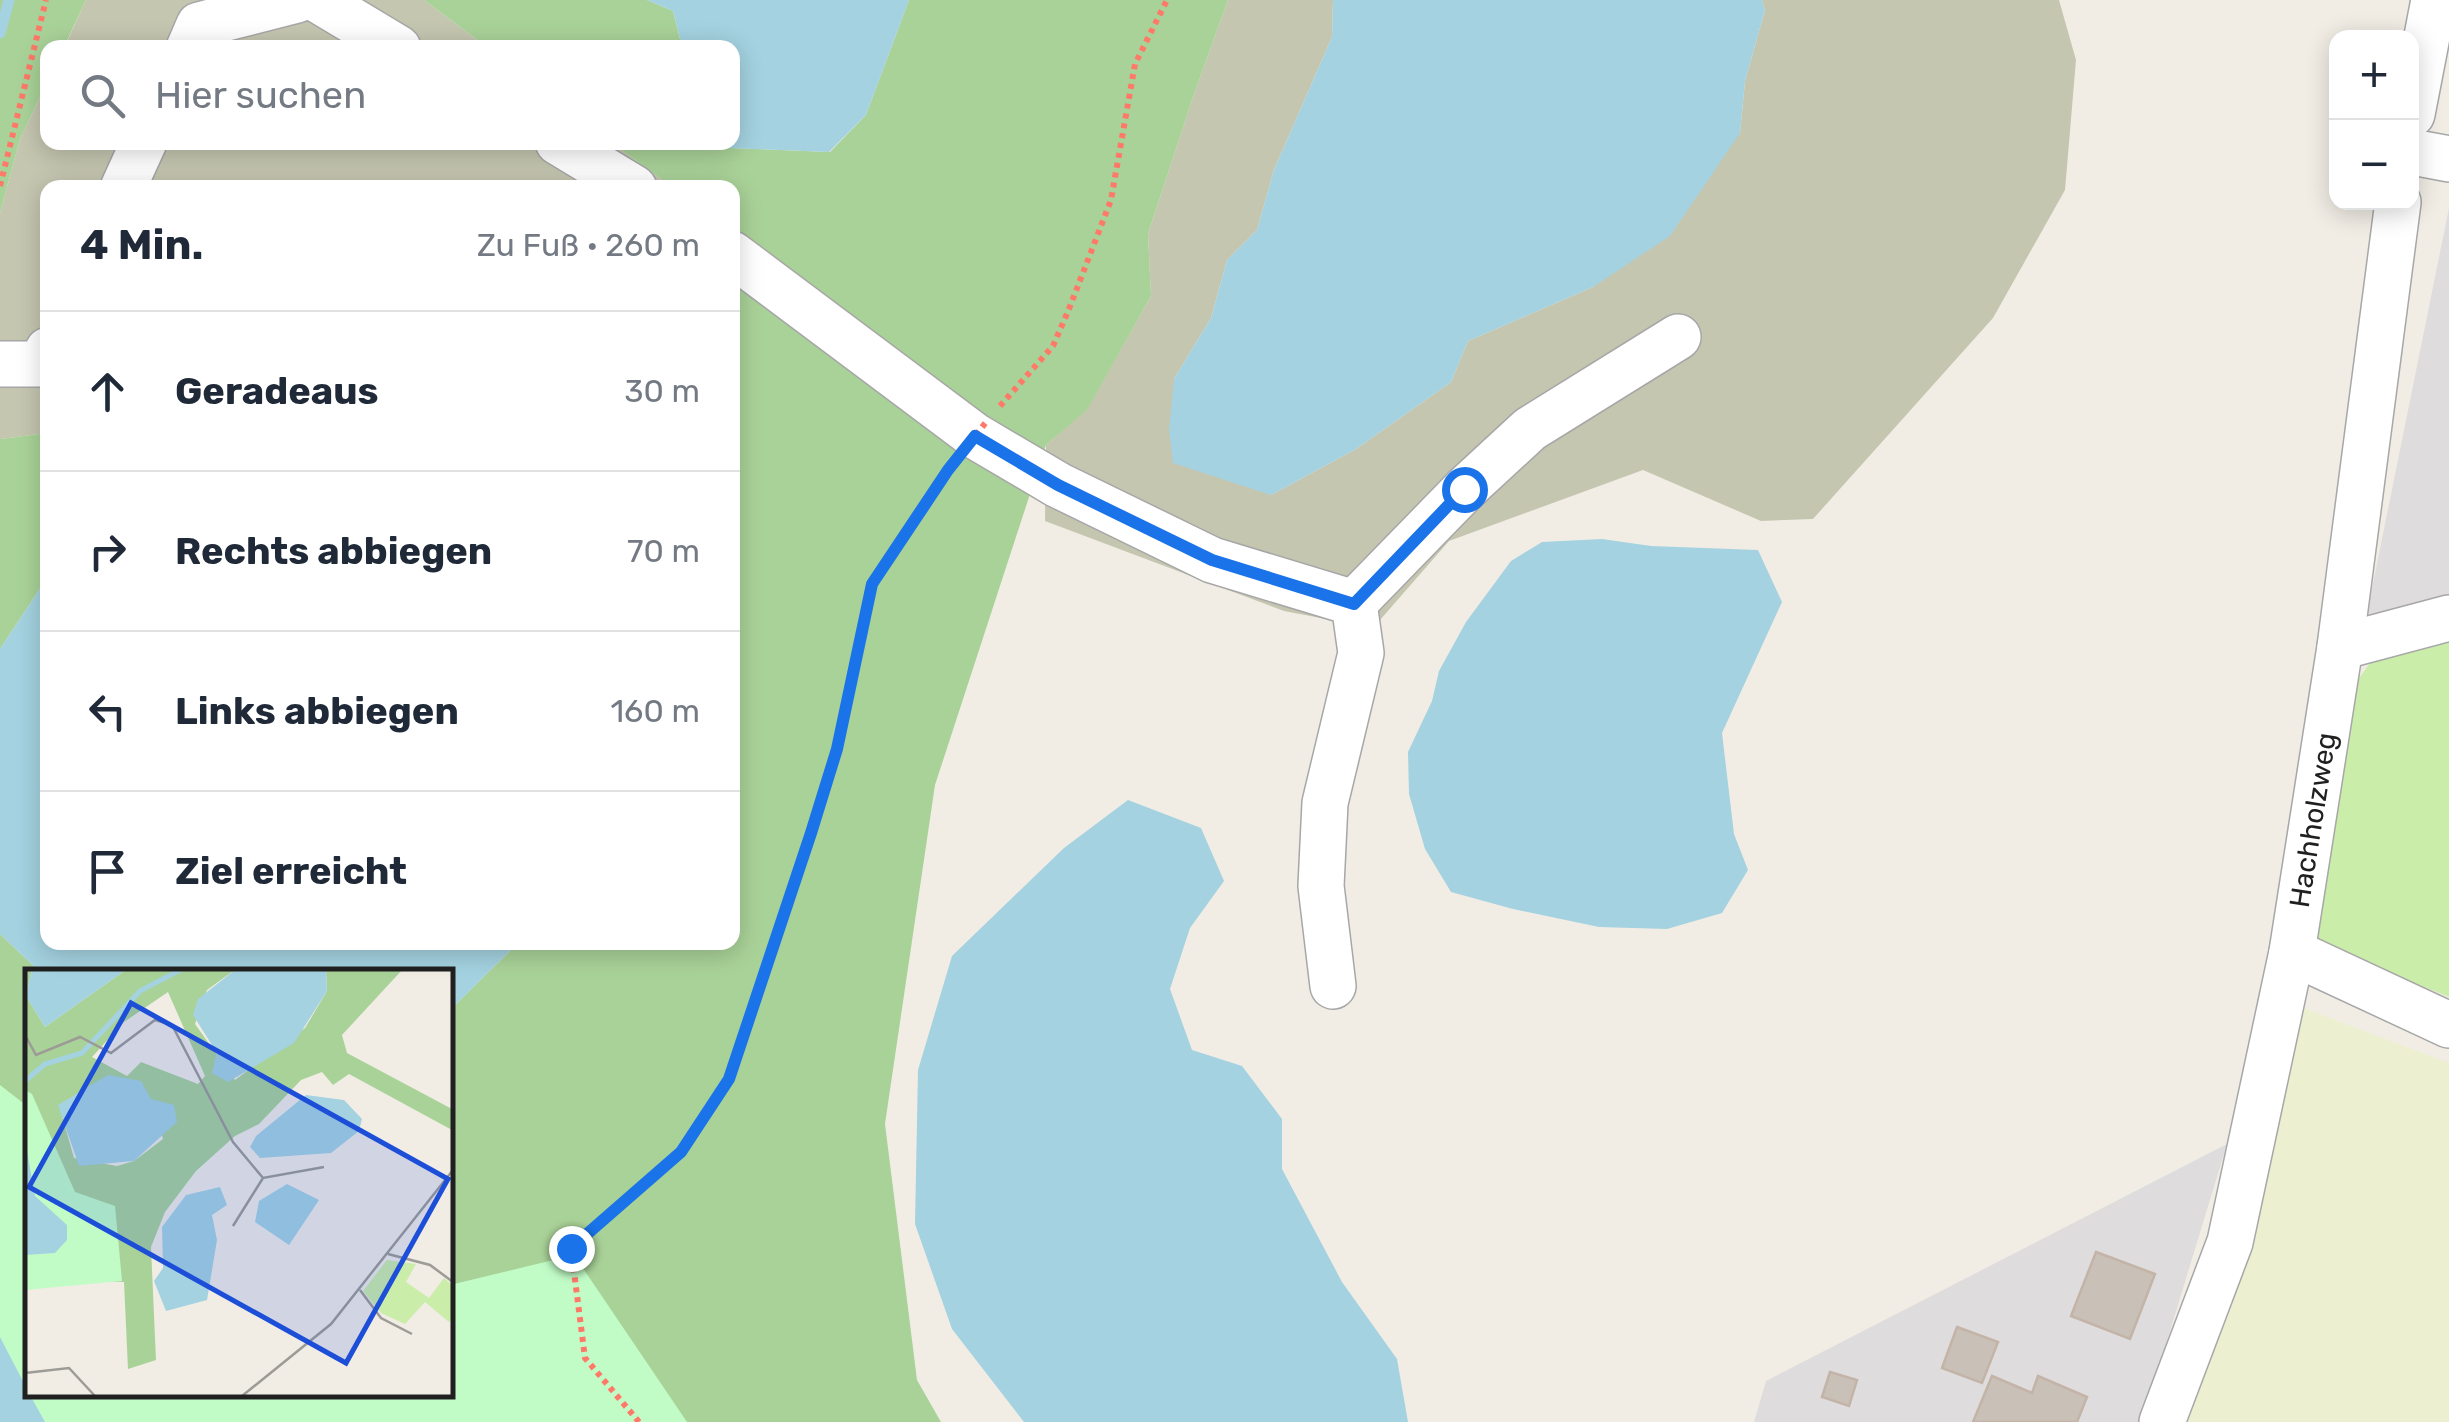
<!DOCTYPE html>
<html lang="de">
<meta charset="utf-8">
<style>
body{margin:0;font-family:Rubik,sans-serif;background:#f2f2f3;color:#1f2937}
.controls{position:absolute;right:30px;top:30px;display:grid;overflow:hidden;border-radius:20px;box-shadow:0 5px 25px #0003}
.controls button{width:90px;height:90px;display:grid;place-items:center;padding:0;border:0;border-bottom:2px solid #e0e1e3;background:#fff;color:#1f2937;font:50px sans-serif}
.stop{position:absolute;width:30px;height:30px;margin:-22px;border:8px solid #1a73e8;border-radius:50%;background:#fff}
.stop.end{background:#1a73e8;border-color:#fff;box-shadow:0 2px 10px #0008}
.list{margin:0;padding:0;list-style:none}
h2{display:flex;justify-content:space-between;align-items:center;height:130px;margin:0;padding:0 40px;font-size:42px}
h2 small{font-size:32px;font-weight:400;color:#747a83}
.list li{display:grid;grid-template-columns:65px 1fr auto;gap:30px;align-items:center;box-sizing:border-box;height:160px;padding:0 40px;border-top:2px solid #e0e1e3}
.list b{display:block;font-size:38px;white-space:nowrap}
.list em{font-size:32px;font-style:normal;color:#747a83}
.icon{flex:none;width:55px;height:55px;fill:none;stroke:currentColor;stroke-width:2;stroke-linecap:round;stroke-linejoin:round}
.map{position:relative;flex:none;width:2449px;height:1422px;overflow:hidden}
.search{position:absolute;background:#fff;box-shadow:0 5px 25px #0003;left:40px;top:40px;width:700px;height:110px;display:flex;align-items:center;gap:25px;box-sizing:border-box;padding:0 35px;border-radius:20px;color:#747a83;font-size:38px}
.panel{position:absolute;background:#fff;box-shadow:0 5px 25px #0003;left:40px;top:180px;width:700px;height:770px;border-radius:20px}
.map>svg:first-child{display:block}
</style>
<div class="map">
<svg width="2449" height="1422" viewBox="0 0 2449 1422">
<rect width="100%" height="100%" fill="#f1ede5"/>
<g fill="#dedcdc">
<path d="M2449,208V602L2380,619L2367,613Z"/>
<path d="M2227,1144L2149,1400L2139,1422H1754L1766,1381Z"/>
</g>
<g fill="#c5c6b0">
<path d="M86,0H424L487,47L64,48Z"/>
<path d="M1228,0H1333L1332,37L1274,170L1257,230L1227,260L1211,318L1174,379L1271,495L1356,449L1451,382L1468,341L1593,287L1740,133L1745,81L1765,10L1762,0H2059L2076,60L2065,190L1993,318L1813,519L1761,521L1643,470L1449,541L1373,628L1284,611L1045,521L1046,445L1087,409L1151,296L1148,234L1193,97Z"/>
<path d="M47,82L48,142L612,143L672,187L48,188L47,433L0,439V213L20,139Z"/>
</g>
<path fill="#edf0d0" d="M2304,1008L2449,1063V1422H2185L2249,1256Z"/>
<path fill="#caeda9" d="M2449,637V997L2317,943L2357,681L2373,659Z"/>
<g fill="#a9d298">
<path d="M0,0H86L64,47L48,48L47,82L20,139L0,213Z"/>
<path d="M424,0H647L673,11L682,47H487Z"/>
<path d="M909,0H1228L1193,97L1148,234L1151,296L1087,410L1046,445L935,785L885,1124L917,1380L941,1422H45L450,1394V1010L518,943L732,942V188L672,187L612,143L704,142L705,147L830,152L866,115Z"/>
<path d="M47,433V578L0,649V439Z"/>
<path d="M0,934L40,972H28L27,1389L0,1336Z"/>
</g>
<path fill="#c1fcc6" d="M0,1085L27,1106L28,1394H450V1285L574,1255L687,1422H0Z"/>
<g fill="#a4d2e0">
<path d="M647,0H909L866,115L829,152L705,147L704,143L732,142V48L682,47L673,11Z"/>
<path d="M1333,0H1762L1765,10L1745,81L1740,133L1670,236L1593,287L1468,341L1451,382L1356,449L1271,495L1173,463L1169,430L1174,379L1211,318L1227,260L1257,230L1274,170L1332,37Z"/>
<path d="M1602,539L1651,546L1758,550L1782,602L1722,733L1734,834L1748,870L1722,913L1667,929L1599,927L1513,909L1451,892L1425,849L1409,794L1408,752L1432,701L1439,671L1466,622L1511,561L1542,542Z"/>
<path d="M47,578L48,942L518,943L450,1010V972H40L0,934V649Z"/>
<path d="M1128,800L1201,828L1224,881L1190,928L1170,989L1192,1050L1242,1066L1282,1119V1169L1342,1282L1397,1359L1408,1422H1024L952,1329L915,1224L918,1070L952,956L1064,848Z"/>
<path d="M0,1337L27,1389L28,1394L30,1395L45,1422H0Z"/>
</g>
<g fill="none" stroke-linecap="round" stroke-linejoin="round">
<path stroke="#a4d2e0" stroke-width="11" d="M0,33L9,0"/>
</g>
<g fill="#c9c0b8" stroke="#c3b4a7" stroke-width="2.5">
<path d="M2096,1252L2155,1274L2130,1339L2071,1316Z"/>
<path d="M1957,1327L1998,1342L1982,1383L1942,1368Z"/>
<path d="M1830,1372L1857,1380L1849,1406L1822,1397Z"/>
<path d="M1992,1376L2032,1393L2038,1376L2087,1397L2077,1422H1973Z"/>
</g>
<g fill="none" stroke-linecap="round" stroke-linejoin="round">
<defs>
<g id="minor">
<path d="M318,0L398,48"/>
<path d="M189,48L199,25L297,0"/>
<path d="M2412,114L2434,0"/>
<path d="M558,142L634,188"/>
<path d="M2412,152L2449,159"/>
<path d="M123,188L144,142"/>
<path d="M732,254L975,436L1058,485L1212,560L1354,603L1465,489L1530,429L1678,337"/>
<path d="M0,364H41L48,350"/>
<path d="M2340,647L2449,618"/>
<path d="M2292,952L2449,1025"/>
<path d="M1333,986L1321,886L1325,803L1361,653L1354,603"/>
<path d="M2162,1422L2230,1242L2292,952L2340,647L2398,202"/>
</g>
</defs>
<use href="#minor" stroke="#a7a7a7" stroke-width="48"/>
<g stroke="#ff7968" stroke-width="6" stroke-dasharray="5 5" stroke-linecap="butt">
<path d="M0,186L46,0"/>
<path d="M1000,406L1053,346L1069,309L1111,200L1135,64L1167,0"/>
<path d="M639,1422L585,1358L571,1248L681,1152L729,1079L837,749L872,585L950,468"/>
</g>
<use href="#minor" stroke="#fff" stroke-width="45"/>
<path stroke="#ff7968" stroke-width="6" stroke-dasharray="5 5" stroke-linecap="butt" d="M964,451L986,422"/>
</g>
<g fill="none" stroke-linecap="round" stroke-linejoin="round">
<path stroke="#1a73e8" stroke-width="12" d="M571,1248L681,1152L729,1079L811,833L837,749L872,584L948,470L975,436L1058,485L1212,560L1354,604L1464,489"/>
</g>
<g text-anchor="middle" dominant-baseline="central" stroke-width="8" stroke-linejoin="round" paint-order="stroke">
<g font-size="28" fill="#202020" stroke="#fff">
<text transform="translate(2313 820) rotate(-81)">Hachholzweg</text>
</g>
</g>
<g transform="translate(25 969)">
<rect width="428" height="428" fill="#f1ede5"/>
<path d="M362,291L391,295L381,313L404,329L419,309L427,316V349L424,353L400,333L380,355L356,344L338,322Z" fill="#caeda9"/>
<path d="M0,0H7L1,27L20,58L102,0H211L182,21L170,55L210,111L280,59L302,22L301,0H378L317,66L322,84L427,140V161L324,105L308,116L297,103L276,111L234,155L210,167L171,202L140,243L126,278L131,391L103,400L99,313L70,312L0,171ZM143,23L180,107L173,115L116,93L102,107L67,88L99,53ZM126,131L138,170L109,192L92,197L49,189L34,136Z" fill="#a9d298" fill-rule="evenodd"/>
<path d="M0,121L7,125L50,223L90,237L97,312L0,321Z" fill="#c1fcc6"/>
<path d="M7,0H102L20,58L1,27ZM211,0H301L302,22L269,74L203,113L187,104L192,84L168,46L173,30ZM83,106L116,112L126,130L149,136L152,153L109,192L54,197L33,136ZM281,126L319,131L337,150L334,162L306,184L235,189L225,178L231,167ZM0,171L10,227L42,256V271L30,284L0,286ZM262,215L294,231L264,276L230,253L234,232ZM195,218L202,236L187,246L192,271L182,331L141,342L129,312L138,299L137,258L161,226Z" fill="#a4d2e0"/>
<path fill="none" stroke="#a4d2e0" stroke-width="5" d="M0,112L20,95L57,84L115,22L157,0"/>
<path fill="none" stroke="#9d9b96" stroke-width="2.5" d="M0,66L11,86L55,68L86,84L130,51L147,56L208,173L238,209L299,198M208,257L238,209M363,285L405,296L428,313M335,321L356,349L387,365M0,404L44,399L70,427M217,427L306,355L428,201"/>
<path fill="#1d4ed8" fill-opacity="0.15" stroke="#1d4ed8" stroke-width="5" d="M106,34L423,210L321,394L4,218Z"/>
<rect width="428" height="428" fill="none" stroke="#202020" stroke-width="5"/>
</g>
</svg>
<div class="controls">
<button>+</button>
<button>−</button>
</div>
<div class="stop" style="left:1464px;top:489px"></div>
<div class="stop end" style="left:571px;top:1248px"></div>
<div class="search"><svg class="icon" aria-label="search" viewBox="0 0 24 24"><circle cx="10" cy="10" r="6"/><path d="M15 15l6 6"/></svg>Hier suchen</div>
<section class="panel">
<h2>4 Min.<small>Zu Fuß · 260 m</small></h2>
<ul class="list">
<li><svg class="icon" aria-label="ahead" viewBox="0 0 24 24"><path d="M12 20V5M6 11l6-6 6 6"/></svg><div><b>Geradeaus</b></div><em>30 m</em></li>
<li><svg class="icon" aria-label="right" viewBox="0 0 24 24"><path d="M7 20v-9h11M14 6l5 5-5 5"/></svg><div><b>Rechts abbiegen</b></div><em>70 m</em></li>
<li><svg class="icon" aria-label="left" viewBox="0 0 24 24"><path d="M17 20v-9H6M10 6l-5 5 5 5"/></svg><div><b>Links abbiegen</b></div><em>160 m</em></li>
<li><svg class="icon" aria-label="arrive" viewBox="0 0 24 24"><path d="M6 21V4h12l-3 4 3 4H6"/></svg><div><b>Ziel erreicht</b></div></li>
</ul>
</section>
</div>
